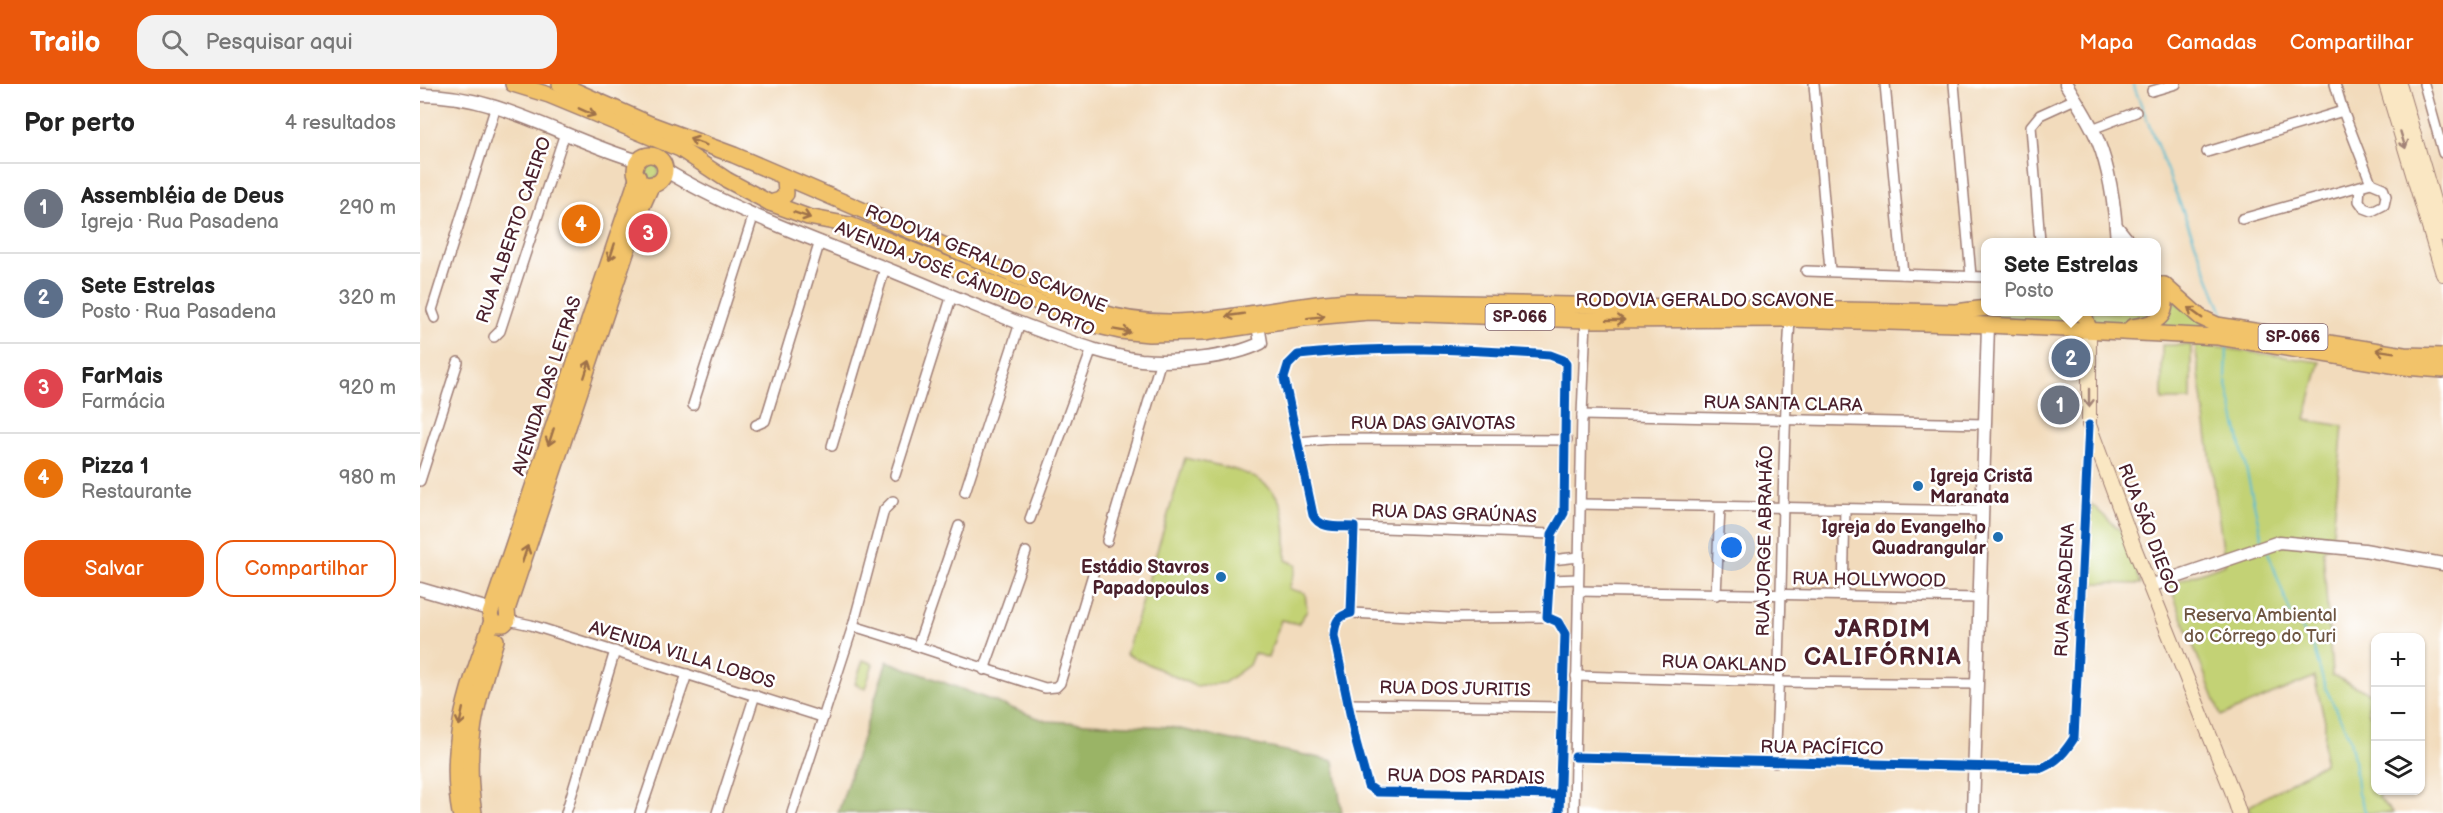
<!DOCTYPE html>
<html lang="pt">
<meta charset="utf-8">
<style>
body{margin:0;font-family:"Balsamiq Sans",sans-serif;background:#f2f2f2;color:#222}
.controls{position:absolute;right:18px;bottom:18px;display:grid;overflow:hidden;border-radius:12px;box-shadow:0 2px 4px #0004}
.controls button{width:54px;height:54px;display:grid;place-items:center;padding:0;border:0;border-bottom:2px solid #e0e0e0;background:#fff;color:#222;font:30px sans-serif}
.you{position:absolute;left:1312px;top:464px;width:21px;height:21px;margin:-15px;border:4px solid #fff;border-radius:50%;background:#1a73e8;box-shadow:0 0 0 9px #1a73e833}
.badge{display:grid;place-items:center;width:39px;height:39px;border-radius:50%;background:#ea580c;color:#fff;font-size:20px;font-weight:700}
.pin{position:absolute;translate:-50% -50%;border:3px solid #fff;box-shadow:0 2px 6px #0006}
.popup{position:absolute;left:1561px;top:154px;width:180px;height:78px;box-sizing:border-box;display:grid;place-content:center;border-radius:12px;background:#fff;filter:drop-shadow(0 2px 4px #0005);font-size:20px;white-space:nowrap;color:#767676}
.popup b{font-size:22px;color:#222}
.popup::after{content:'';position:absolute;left:50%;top:100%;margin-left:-12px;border:12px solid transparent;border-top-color:#fff}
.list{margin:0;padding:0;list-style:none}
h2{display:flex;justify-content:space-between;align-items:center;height:78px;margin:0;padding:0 24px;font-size:26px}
h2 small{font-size:20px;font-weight:400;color:#767676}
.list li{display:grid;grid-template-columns:39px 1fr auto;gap:18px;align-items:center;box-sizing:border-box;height:90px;padding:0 24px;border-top:2px solid #e0e0e0}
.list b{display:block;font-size:22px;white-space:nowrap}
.list p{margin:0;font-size:20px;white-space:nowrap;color:#767676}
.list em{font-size:20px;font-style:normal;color:#767676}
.actions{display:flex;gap:12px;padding:18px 24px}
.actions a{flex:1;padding:14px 0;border:2px solid #ea580c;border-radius:18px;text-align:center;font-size:21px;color:#ea580c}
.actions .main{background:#ea580c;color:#fff}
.icon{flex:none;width:33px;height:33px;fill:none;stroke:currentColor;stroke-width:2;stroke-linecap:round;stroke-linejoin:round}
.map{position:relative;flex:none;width:2023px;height:729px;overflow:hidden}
header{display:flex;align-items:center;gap:36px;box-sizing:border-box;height:84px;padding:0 30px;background:#ea580c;color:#fff}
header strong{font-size:28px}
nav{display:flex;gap:33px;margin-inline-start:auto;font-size:21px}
.search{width:420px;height:54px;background:#f2f2f2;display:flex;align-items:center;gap:15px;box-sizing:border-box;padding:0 21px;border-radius:18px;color:#767676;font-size:22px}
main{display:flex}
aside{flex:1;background:#fff}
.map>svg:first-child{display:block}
</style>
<header>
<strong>Trailo</strong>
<div class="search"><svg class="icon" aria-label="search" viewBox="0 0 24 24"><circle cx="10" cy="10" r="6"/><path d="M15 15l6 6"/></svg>Pesquisar aqui</div>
<nav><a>Mapa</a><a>Camadas</a><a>Compartilhar</a></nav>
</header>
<main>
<aside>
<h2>Por perto<small>4 resultados</small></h2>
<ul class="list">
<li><span class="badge" style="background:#6b7280">1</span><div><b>Assembléia de Deus</b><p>Igreja · Rua Pasadena</p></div><em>290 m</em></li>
<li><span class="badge" style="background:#5c6f8a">2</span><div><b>Sete Estrelas</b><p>Posto · Rua Pasadena</p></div><em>320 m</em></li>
<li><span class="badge" style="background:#e0444e">3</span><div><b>FarMais</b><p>Farmácia</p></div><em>920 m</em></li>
<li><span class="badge" style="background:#e8710a">4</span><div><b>Pizza 1</b><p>Restaurante</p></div><em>980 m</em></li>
</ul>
<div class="actions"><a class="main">Salvar</a><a>Compartilhar</a></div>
</aside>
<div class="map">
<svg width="2023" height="729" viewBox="0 0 2023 729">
<rect width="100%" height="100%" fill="#fff"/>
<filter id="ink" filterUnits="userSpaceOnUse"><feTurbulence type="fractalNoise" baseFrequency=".0167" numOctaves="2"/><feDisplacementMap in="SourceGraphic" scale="12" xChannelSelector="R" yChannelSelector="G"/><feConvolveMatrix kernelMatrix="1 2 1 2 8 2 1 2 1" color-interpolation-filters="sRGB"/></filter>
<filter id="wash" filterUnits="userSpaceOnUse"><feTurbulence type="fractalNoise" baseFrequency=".008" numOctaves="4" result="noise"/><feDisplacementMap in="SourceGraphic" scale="24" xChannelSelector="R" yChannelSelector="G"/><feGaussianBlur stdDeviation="1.35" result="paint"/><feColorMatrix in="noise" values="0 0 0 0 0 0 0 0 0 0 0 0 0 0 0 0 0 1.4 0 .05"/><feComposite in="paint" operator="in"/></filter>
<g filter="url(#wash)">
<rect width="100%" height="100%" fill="#f2dbbc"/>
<g fill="#c3d274" stroke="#867850" stroke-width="1.5">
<circle cx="229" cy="87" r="10"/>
<path d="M1737,214L1739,218L1737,229L1717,238L1679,242L1675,240L1668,228H1736Z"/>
<path d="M1753,216L1799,246L1736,244L1750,231Z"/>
<path d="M1576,228H1658V240L1550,234L1551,232Z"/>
<path d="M1775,260L1900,278L1885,336L1923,342L1912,458L1903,466L1912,591L1951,610L1948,627L1955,637L1956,706L1960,707L1959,714L1973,729H1830L1828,723L1904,679L1905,637L1894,593L1801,632L1749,500L1805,480Z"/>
<rect x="1742" y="261" width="29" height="55"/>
<path d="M765,374C796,382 848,386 861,421C867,439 866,458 866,476L877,481L869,505L885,509L887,527L878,540L861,536L848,574L834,569L829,581L804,599L775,602L706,570Z"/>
<path d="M1671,420L1705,451L1721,500L1669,499Z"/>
<path d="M443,576L453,580L445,605L435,600Z"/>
</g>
<path fill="#9ab466" stroke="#726a48" stroke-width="1.5" d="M467,577L626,637L750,643L914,677L922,729H418Z"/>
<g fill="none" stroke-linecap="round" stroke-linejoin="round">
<g stroke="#54bcd2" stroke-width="2">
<path d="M1713,0L1806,237"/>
<path d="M1807,259L1806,296L1842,455"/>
<path d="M1848,468L1870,528L1893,562L1905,603L1929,652L1934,675L1938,710L1946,729"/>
</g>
</g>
</g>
<g filter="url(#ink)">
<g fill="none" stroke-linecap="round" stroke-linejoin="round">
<defs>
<g id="minor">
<path d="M1394,0L1410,186"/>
<path d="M1465,0L1483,190"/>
<path d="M1534,0L1551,192"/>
<path d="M1915,0L1923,27L1951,99"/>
<path d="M2004,0L2023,69"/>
<path d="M1732,7L1756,0"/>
<path d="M1672,45L1716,28"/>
<path d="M1787,68L1923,27"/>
<path d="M1822,135L1951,99L1963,104L1966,112L1964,121L1952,127L1944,124L1939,117L1940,102"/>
<path d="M1620,158L1611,42L1620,31L1655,15"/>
<path d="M1386,187L1566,193"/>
<path d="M15,234L12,226L76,22"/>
<path d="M74,253L80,247L145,49"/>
<path d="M273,321L334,130"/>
<path d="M1162,331L1565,340"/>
<path d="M336,341L345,337L400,157"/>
<path d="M879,358L910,355L1147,356"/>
<path d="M412,362L465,184"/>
<path d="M475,391L532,211"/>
<path d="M0,397L38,278"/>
<path d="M545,408L600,239"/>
<path d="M1160,420L1563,427"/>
<path d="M610,435L672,265"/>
<path d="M934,443L1132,450"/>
<path d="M687,457L741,276"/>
<path d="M1131,476L1159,473"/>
<path d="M1130,496L1158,495"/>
<path d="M1158,507L1560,514"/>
<path d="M1423,510L1425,425"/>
<path d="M1296,511L1300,423"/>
<path d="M931,529L1030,534L1127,533"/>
<path d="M88,536L111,541L402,633"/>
<path d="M433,542C497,561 560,584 625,604L636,603L640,599L673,490"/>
<path d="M498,561L539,442"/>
<path d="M564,586L606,468"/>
<path d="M1156,592L1359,598L1558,600"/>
<path d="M928,620L1142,623"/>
<path d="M1155,673L1622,684C1638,677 1645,668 1654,654L1669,347"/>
<path d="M1355,679C1363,531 1361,383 1370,235"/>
<path d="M146,729L195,567"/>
<path d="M220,729L267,590"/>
<path d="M297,729L335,611"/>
<path d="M372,729L433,542L464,426L473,417"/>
<path d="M1139,729L1145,550L1138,538L1127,533L1132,450L1144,429L1146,280L1143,276L1130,271C1045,265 962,261 878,271L868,281L864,294L893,431C900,446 920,442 934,443L931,529C917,532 915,539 914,552L936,658L948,702L957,708L1139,711"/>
<path d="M1154,729L1162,331L1166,236"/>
</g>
<g id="tertiary">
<path d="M1646,0C1657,18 1670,37 1678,57C1691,89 1695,125 1697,158"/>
<path d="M0,11C79,10 145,56 219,77"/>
<path d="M245,86C314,128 402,158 477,189C528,210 578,232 629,250C659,261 689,272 721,276C753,279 812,274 841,259L838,241"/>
<path d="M1696,142L1709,158"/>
<path d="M1730,502L1859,458L1944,466L2023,480"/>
<path d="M0,505L72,526"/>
<path d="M1553,729L1568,241"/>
</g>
<g id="secondary">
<path d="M1966,0L2023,190"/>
<path d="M1979,0L2023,150"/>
<path d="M1669,245V341L1714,463L1812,707L1819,729"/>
</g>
<g id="primary">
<path d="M93,0L129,11L260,65L307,96L350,119L388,133L430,141L674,241L700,247L729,250L783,249L883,234L949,228L1166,236L1370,235L1568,241L1798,253L1984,283L2023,286"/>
<path d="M140,0L230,40L314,71L677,227C758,255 846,221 929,217L1536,228L1566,224"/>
<circle cx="230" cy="86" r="15"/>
<path d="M218,92L70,530L72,537L75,540H84L88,536L87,526L220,127L232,100"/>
<path d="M350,119L360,116L366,110L365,94"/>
<path d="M1736,201H1744L1780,233L1797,241L1984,271L2023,272"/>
<path d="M1663,228L1669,245"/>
<path d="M1712,243C1743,238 1748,232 1744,201"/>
<path d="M40,729C27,657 49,603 72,537"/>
<path d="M54,729C43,665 57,616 76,556"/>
</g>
</defs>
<use href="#minor" stroke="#9e7d74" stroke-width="12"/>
<use href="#tertiary" stroke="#9e7d74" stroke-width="15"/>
<use href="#secondary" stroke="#9e7d74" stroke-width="16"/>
<use href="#primary" stroke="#9e7d74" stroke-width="18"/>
<use href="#minor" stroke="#fff" stroke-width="9"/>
<use href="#tertiary" stroke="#fff" stroke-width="12"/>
<use href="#secondary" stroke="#fae7c3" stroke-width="14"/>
<use href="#primary" stroke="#f2c36a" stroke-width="15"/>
<defs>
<g id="cycleway">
<path d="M1155,673L1622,684C1638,677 1645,668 1654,654L1669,341"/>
<path d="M1139,729L1145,550L1138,538L1127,533L1132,450L1144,429L1146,280L1143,276L1130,271C1045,265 962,261 878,271L868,281L864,294L893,431C900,446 920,442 934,443L931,529C917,532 915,539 914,552L936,658L948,702L957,708L1139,711"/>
</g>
</defs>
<use href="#cycleway" stroke="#fff" stroke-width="13"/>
<use href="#cycleway" stroke="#0057b8" stroke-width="9"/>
</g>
<defs><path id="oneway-shaft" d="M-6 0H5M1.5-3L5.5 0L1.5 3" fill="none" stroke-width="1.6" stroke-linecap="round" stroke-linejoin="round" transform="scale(1.5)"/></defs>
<g stroke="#9e714a">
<use href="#oneway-shaft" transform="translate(167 28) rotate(24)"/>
<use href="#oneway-shaft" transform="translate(278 58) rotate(-159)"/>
<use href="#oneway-shaft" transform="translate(382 131) rotate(19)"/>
<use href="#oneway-shaft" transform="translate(192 168) rotate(108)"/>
<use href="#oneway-shaft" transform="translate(1775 229) rotate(-144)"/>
<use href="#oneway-shaft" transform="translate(815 231) rotate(172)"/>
<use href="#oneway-shaft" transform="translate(896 233) rotate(-7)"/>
<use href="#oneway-shaft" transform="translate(1196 236)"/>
<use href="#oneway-shaft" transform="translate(702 247) rotate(10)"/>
<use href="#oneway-shaft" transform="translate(1965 267) rotate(-171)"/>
<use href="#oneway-shaft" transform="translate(167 285) rotate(-72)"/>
<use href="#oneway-shaft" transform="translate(131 353) rotate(108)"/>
<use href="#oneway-shaft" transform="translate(105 470) rotate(-72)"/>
<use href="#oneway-shaft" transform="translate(41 633) rotate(102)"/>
</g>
<g stroke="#a28377">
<use href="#oneway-shaft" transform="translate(1983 56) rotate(73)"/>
<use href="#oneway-shaft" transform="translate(1669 314) rotate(90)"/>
</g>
</g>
<g fill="#1f6fb2" stroke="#fff" stroke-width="2">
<circle cx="1498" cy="402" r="6"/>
<circle cx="1578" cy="453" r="6"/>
<circle cx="801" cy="493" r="6"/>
</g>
<g text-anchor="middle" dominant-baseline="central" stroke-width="5" stroke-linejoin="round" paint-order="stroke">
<g fill="#fff" stroke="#80626b" stroke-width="1.5">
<rect x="1065.5" y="220" width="69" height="26" rx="4.5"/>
<rect x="1838.5" y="240" width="69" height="26" rx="4.5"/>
</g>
<g font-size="16" font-weight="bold" fill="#4a1f2b">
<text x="1100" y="233">SP-066</text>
<text x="1873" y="253">SP-066</text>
</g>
<g font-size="18" fill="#4a1f2b" stroke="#fff">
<text transform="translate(94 146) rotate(-71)">RUA ALBERTO CAEIRO</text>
<text transform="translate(566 175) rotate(22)">RODOVIA GERALDO SCAVONE</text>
<text transform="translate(545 195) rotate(22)">AVENIDA JOSÉ CÂNDIDO PORTO</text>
<text x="1285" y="216">RODOVIA GERALDO SCAVONE</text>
<text transform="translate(127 302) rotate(-72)">AVENIDA DAS LETRAS</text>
<text transform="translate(1363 320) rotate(1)">RUA SANTA CLARA</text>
<text x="1013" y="339">RUA DAS GAIVOTAS</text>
<text transform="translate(1034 430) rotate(2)">RUA DAS GRAÚNAS</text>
<text transform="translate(1728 445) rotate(69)">RUA SÃO DIEGO</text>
<text transform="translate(1345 457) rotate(-89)">RUA JORGE ABRAHÃO</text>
<text transform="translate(1449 496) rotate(1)">RUA HOLLYWOOD</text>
<text transform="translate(1645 506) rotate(-87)">RUA PASADENA</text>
<text transform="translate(262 571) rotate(17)">AVENIDA VILLA LOBOS</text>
<text transform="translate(1304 580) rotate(2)">RUA OAKLAND</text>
<text transform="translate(1035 605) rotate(1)">RUA DOS JURITIS</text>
<text transform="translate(1402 664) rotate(1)">RUA PACÍFICO</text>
<text transform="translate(1046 693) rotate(1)">RUA DOS PARDAIS</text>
</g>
<g font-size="18" font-weight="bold" fill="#4a1f2b" stroke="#fff" text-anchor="end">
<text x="1510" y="392" text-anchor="start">Igreja Cristã<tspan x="1510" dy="21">Maranata</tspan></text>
<text x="1566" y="443">Igreja do Evangelho<tspan x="1566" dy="21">Quadrangular</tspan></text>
<text x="789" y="483">Estádio Stavros<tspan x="789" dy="21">Papadopoulos</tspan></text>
</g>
<g font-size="18" fill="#6e5541" stroke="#fff">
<text x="1840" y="531">Reserva Ambiental<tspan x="1840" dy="21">do Córrego do Turi</tspan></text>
</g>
<g font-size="24" font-weight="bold" letter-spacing="1.5" fill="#4a1f2b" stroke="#fff">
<text x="1463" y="545">JARDIM<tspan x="1463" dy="28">CALIFÓRNIA</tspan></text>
</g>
</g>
</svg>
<div class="controls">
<button>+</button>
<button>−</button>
<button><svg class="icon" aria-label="layers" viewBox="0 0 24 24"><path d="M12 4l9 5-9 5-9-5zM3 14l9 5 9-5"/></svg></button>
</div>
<div class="you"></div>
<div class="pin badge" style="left:1640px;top:321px;background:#6b7280">1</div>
<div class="pin badge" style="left:1651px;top:274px;background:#5c6f8a">2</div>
<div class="popup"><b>Sete Estrelas</b>Posto</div>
<div class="pin badge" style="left:228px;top:149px;background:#e0444e">3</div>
<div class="pin badge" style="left:161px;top:140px;background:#e8710a">4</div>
</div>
</main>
